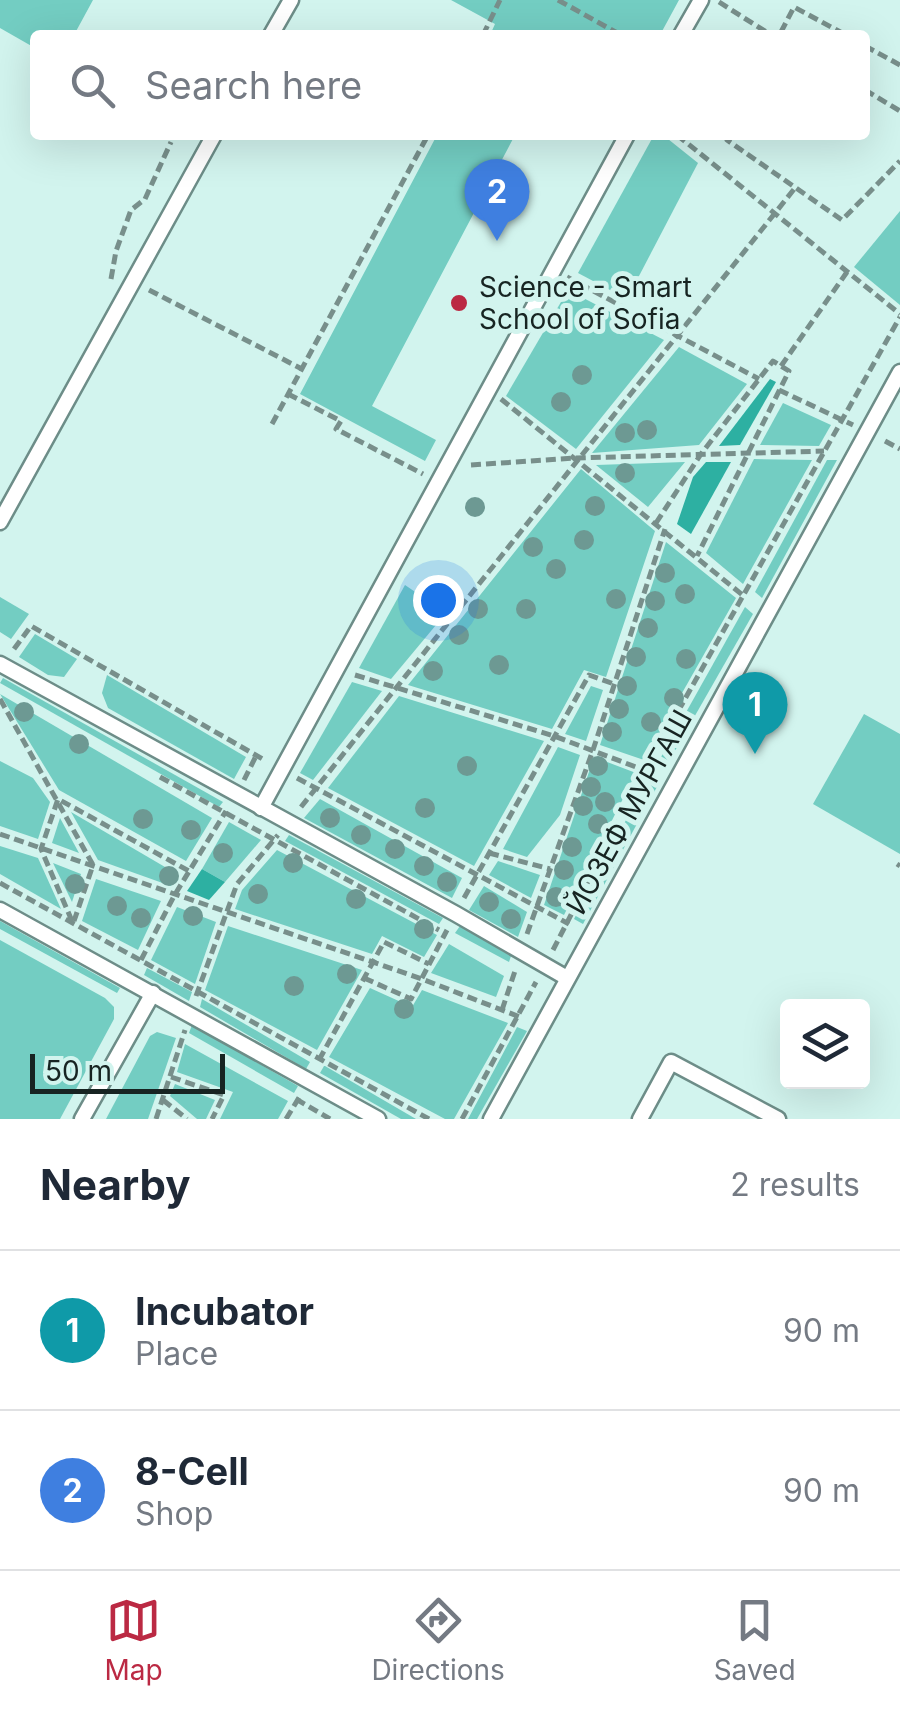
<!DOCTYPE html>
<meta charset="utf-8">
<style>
body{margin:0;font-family:Inter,sans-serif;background:#f6f6f7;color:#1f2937}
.controls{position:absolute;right:30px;bottom:30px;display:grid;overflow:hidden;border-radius:10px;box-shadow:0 10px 40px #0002}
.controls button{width:90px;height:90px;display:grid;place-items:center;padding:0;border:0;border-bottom:2px solid #e0e1e3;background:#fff;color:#1f2937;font:50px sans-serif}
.scale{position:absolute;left:30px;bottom:25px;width:195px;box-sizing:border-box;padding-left:10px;border:5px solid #172422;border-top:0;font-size:28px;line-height:35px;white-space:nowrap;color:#172422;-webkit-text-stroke:8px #d2f4ee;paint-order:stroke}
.you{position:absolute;left:438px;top:600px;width:35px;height:35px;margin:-25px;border:8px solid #fff;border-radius:50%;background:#1a73e8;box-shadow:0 0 0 15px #1a73e833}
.badge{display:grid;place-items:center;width:65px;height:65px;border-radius:50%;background:#bb2943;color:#fff;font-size:32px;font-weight:700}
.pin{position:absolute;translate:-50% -82px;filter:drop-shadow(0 2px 5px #0008)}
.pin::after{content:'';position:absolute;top:52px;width:35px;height:30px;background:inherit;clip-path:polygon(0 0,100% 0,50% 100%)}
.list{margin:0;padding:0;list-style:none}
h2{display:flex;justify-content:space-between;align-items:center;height:130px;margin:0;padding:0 40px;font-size:42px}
h2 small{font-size:32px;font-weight:400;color:#747a83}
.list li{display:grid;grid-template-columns:65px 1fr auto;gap:30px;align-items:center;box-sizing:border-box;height:160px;padding:0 40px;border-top:2px solid #e0e1e3}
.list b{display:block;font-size:38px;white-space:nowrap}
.list p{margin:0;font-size:32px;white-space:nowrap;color:#747a83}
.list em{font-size:32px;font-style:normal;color:#747a83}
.icon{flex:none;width:55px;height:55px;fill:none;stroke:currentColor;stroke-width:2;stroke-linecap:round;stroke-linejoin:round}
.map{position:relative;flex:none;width:900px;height:1119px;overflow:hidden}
.search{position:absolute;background:#fff;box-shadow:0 10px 40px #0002;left:30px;right:30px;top:30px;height:110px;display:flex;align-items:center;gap:25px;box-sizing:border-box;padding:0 35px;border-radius:10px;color:#747a83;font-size:38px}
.sheet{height:450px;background:#fff}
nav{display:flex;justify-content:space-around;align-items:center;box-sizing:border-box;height:140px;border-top:2px solid #e0e1e3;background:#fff;font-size:28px;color:#747a83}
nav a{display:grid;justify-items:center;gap:5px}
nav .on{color:#bb2943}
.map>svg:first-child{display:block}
</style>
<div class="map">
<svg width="900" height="1119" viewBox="0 0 900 1119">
<rect width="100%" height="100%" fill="#d2f4ee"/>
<g fill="#73cdc2">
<path d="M0,0H93L74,35H35V48L0,28Z"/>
<path d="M451,0H679L660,35H490L495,24Z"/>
<path d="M437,135H515L372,406L436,440L425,461L300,394Z"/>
<path d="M654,135H663L698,163L627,299L578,273Z"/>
<path d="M900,211V305L854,267Z"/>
<path d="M568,290L664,340L576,449L506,396Z"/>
<path d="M679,347L747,384L699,445L592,453Z"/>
<path d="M783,403L831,425L819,446L760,445Z"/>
<path d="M754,459L812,460L743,584L706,553Z"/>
<path d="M827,460H837L762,598L755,592Z"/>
<path d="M685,462L648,507L596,465Z"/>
<path d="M581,469L655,531L606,677L584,670L552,729L408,685Z"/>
<path d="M666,542L736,598L644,760L600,745Z"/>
<path d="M405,585L446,613L391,679L359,668Z"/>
<path d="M0,597L29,614L11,639L0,632Z"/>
<path d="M745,607L753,614L664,770L656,766Z"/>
<path d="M35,634L77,659L64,677L48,675L19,657Z"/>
<path d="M107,675L246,757L234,779L108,708L102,693Z"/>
<path d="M3,678L223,802L219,807L0,683Z"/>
<path d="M352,682L382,691L313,780L300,773Z"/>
<path d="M591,686L603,690L586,741L565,734Z"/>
<path d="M0,694L212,818L186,861L59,790Z"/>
<path d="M399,696L544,741L474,866L328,788Z"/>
<path d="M864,714L900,734V854L813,804Z"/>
<path d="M558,747L580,755L560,815L527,857L503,849Z"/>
<path d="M594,757L636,773L564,915L544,905Z"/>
<path d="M0,761L33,778L50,802L38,839L0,826Z"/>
<path d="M648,778L659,783L583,924L574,919Z"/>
<path d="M320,799L462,878L452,898L304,818Z"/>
<path d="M71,812L177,874L171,886L98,860Z"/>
<path d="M60,818L79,853L52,843Z"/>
<path d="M229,822L261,840L225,882L202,869Z"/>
<path d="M289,835L443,918L439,924L285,841Z"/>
<path d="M0,846L38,858L61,909L0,874Z"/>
<path d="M277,850L437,935L424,957L382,936L372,954L235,909L242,890Z"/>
<path d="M498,861L540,875L531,898L489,875Z"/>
<path d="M53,863L81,874L72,902Z"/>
<path d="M96,879L161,901L138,950L82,921Z"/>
<path d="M484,886L527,912L518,937L469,910Z"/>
<path d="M177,907L216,922L195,984L151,960Z"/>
<path d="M0,921L120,988L117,993L0,929Z"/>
<path d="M228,926L362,970L317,1050L205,990Z"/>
<path d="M460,926L511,956L509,962L455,933Z"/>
<path d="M0,940L105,998L114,1007V1019L60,1119H0Z"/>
<path d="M449,944L504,976L496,997L431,973Z"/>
<path d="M147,968L192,992L189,1001L144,975Z"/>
<path d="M370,988L412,1007L422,990L508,1023L454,1119H445L329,1057Z"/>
<path d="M202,999L310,1062L306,1069L200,1007Z"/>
<path d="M192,1025L298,1086L294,1093L189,1033Z"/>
<path d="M517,1027L527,1031L477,1119H468Z"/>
<path d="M157,1032L176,1038L148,1119H106L150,1036Z"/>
<path d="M185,1044L288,1101L278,1119H220L233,1092L177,1072Z"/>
<path d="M324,1066H325L416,1119H401L320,1073Z"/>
<path d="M175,1084L215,1100L206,1119H197L170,1096Z"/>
</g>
<g fill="#2db0a2">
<path d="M770,379L776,382L740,445L719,446Z"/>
<path d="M706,462H731L691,534L677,524L693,477Z"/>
<path d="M202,869L225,882L209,900L187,891Z"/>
</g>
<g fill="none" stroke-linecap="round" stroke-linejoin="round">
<defs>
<g id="service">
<path d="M271,35L291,0"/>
<path d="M681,35L701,0"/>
<path d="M0,522L214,135"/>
<path d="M0,664L456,914L567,978"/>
<path d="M261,808L627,135"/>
<path d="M0,910L378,1119"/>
<path d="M82,1119L153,993"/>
<path d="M491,1119L900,372"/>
<path d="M640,1119L671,1062L778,1119"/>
</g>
</defs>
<use href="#service" stroke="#6d8d88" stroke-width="19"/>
<g stroke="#788f8b" stroke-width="5" stroke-dasharray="10 5" stroke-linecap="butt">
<path d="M558,0L621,35"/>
<path d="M719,2L771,35"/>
<path d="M781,32L794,7L846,35"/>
<path d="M483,35L500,0"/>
<path d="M865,46L900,65"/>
<path d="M865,90L900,111"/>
<path d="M677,135L900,314"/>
<path d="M729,135L727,140L842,220L900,161"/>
<path d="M567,277L759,379"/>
<path d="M111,279L116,251L131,210L145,199L171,142"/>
<path d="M149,290L302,369"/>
<path d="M781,366L847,272"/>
<path d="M779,390L853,425"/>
<path d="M288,394L341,421L336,429L423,474"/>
<path d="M501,399L745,597"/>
<path d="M272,424L428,135"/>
<path d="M885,441L900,449"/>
<path d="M471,465L576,458L824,451"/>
<path d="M656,523L701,454L773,361L789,371L697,556"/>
<path d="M14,649L31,626L266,761"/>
<path d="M355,675L554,736L657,775"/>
<path d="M0,699L93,865L74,921"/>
<path d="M160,777L439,930"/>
<path d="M297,778L569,924"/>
<path d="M244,780L256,756"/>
<path d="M301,807L795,188"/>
<path d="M0,834L422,979L520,1017"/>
<path d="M489,853L550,869"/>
<path d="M897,864L900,866"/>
<path d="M0,883L429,1119"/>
<path d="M464,898L589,675L614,684"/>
<path d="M72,921L41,849L58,799L189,871"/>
<path d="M527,934L593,750L665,529"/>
<path d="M553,950L645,770L900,317"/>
<path d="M141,960L174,896L226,811"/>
<path d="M364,978L411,999L447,930"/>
<path d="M196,996L237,884L278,835"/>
<path d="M502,1010L516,968"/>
<path d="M319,1060L384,942L429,964"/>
<path d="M171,1077L224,1095L212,1119"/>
<path d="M296,1099L330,1119"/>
<path d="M163,1100L187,1119"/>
<path d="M156,1119L185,1030"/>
<path d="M286,1119L300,1096"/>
<path d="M462,1119L536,982"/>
</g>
<use href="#service" stroke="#fff" stroke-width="14"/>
</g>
<g fill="#6d9993">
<circle cx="582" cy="375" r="10"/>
<circle cx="561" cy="402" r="10"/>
<circle cx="647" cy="430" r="10"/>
<circle cx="625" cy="433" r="10"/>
<circle cx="625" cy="473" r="10"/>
<circle cx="595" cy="506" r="10"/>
<circle cx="475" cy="507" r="10"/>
<circle cx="584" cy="540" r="10"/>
<circle cx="533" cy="547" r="10"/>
<circle cx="556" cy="569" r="10"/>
<circle cx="665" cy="573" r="10"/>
<circle cx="685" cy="594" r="10"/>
<circle cx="616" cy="599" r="10"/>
<circle cx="655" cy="601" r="10"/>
<circle cx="478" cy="609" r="10"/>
<circle cx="526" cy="609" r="10"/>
<circle cx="648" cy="628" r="10"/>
<circle cx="459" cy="635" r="10"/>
<circle cx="636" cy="657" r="10"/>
<circle cx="686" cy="659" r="10"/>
<circle cx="499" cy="665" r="10"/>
<circle cx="433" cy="671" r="10"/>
<circle cx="627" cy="686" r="10"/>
<circle cx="674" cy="698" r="10"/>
<circle cx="619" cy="709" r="10"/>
<circle cx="24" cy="712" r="10"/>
<circle cx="651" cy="722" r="10"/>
<circle cx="612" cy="732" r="10"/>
<circle cx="79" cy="744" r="10"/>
<circle cx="467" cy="766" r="10"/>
<circle cx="598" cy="766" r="10"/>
<circle cx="591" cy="787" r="10"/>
<circle cx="605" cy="802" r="10"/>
<circle cx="583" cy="806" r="10"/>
<circle cx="425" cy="808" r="10"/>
<circle cx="330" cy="818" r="10"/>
<circle cx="143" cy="819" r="10"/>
<circle cx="598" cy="824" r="10"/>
<circle cx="191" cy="830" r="10"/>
<circle cx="361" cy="835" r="10"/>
<circle cx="572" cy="847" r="10"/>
<circle cx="395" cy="849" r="10"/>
<circle cx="223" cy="853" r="10"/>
<circle cx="293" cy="863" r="10"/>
<circle cx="424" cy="866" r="10"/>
<circle cx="564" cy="870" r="10"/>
<circle cx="169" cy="876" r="10"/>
<circle cx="447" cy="882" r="10"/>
<circle cx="75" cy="884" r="10"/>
<circle cx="258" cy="894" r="10"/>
<circle cx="556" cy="897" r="10"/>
<circle cx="356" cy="899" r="10"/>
<circle cx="489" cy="902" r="10"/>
<circle cx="117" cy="906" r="10"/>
<circle cx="193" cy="916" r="10"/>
<circle cx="141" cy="918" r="10"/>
<circle cx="511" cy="919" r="10"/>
<circle cx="424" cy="929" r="10"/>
<circle cx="347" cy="974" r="10"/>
<circle cx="294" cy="986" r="10"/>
<circle cx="404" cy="1009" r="10"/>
</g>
<circle fill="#bb2943" stroke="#d2f4ee" stroke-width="4" cx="459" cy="303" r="10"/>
<g text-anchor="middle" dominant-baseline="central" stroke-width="10" stroke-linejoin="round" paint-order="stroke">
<g font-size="28" fill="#172422" stroke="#d2f4ee" text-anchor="start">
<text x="479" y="287">Science - Smart<tspan x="479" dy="32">School of Sofia</tspan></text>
</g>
<g font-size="28" fill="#172422" stroke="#d2f4ee">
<text transform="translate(629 812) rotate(-61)">ЙОЗЕФ МУРГАШ</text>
</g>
</g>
</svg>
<div class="controls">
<button><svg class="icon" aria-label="layers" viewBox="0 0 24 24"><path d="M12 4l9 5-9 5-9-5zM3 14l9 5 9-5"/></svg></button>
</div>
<div class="scale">50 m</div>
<div class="you"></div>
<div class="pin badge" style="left:755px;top:754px;background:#0f9aa8">1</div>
<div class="pin badge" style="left:497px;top:241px;background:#3f7fe0">2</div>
<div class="search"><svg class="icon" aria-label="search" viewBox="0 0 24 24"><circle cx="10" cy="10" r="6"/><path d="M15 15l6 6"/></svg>Search here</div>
</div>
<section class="sheet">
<h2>Nearby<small>2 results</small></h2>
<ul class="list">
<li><span class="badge" style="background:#0f9aa8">1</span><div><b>Incubator</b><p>Place</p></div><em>90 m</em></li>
<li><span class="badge" style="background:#3f7fe0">2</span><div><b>8-Cell</b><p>Shop</p></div><em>90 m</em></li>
</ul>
</section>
<nav>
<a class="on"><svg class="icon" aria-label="map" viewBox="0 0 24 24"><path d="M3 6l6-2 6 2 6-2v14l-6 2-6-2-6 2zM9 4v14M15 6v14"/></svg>Map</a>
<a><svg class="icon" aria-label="directions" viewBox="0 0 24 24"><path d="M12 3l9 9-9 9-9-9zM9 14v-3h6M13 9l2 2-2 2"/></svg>Directions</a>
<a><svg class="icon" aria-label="saved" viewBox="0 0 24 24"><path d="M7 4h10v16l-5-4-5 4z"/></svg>Saved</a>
</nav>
